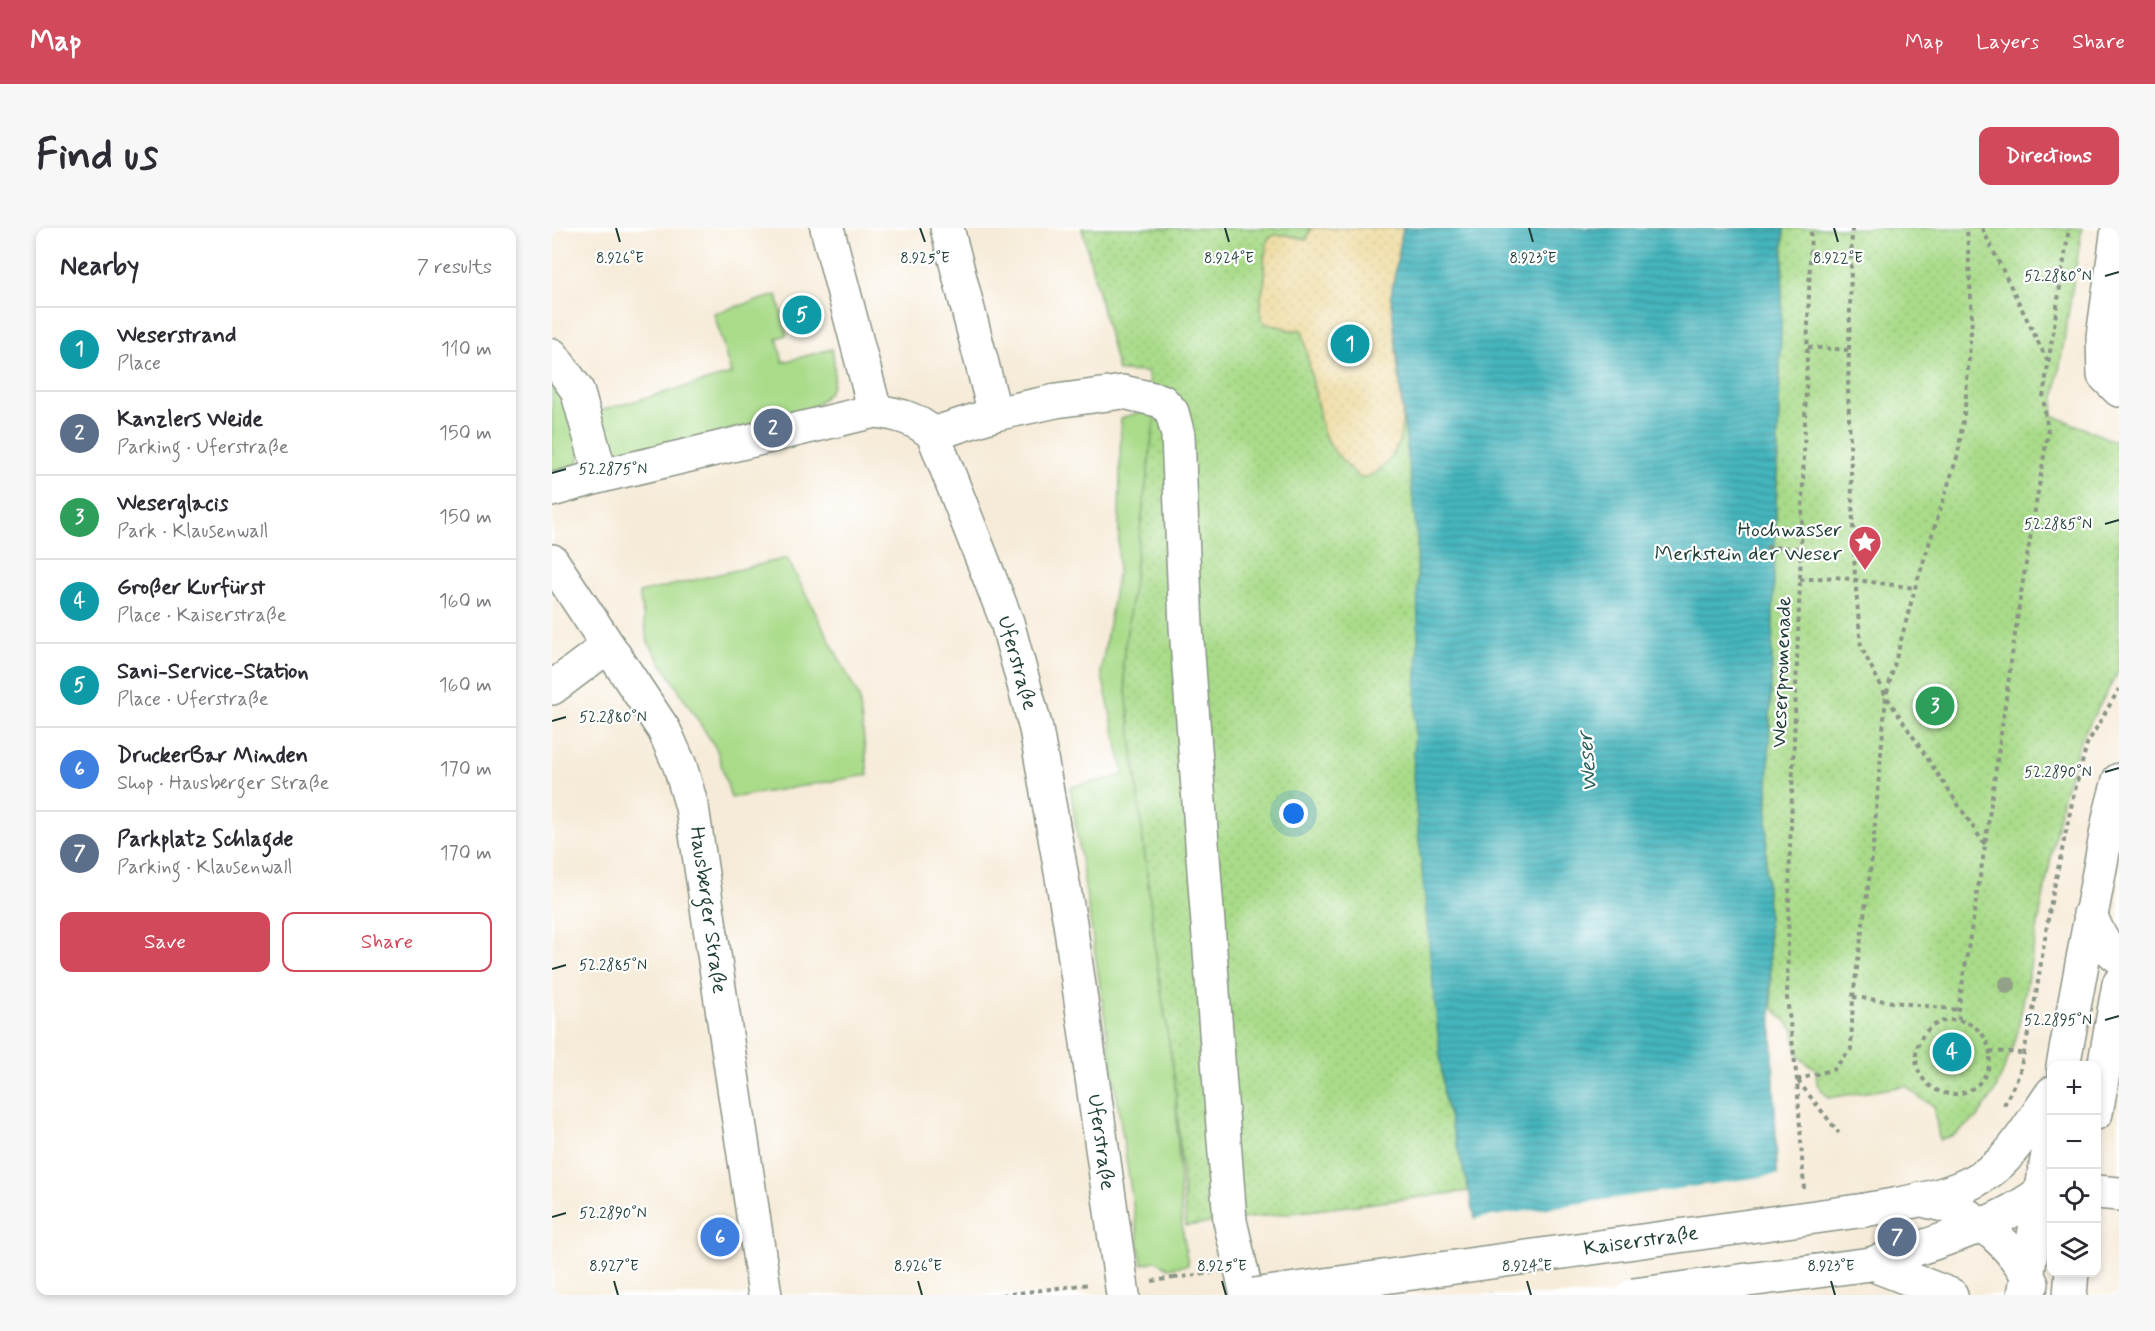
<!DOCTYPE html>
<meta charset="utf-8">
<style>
body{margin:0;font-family:Mynerve,sans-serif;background:#f7f7f7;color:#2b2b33}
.controls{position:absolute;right:18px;bottom:18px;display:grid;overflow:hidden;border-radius:12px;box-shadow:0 3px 9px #0003}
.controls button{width:54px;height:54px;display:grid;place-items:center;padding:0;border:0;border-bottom:2px solid #e1e1e2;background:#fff;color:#2b2b33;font:30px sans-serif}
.you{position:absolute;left:742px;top:586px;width:21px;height:21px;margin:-15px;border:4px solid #fff;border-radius:50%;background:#1a73e8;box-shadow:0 0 0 9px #1a73e833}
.badge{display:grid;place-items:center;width:39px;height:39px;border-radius:50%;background:#d1495b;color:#fff;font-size:20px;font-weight:700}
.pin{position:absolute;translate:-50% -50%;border:3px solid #fff;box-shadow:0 2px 6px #0006}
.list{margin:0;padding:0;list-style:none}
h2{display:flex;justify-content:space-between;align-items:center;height:78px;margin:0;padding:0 24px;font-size:26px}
h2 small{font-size:20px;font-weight:400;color:#7c7c81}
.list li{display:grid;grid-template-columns:39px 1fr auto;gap:18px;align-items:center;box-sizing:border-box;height:84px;padding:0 24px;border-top:2px solid #e1e1e2}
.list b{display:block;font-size:22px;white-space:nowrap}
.list p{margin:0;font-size:20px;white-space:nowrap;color:#7c7c81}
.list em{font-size:20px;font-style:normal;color:#7c7c81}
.actions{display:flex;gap:12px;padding:18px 24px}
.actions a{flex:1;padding:14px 0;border:2px solid #d1495b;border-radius:12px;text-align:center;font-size:21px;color:#d1495b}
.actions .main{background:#d1495b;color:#fff}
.icon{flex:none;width:33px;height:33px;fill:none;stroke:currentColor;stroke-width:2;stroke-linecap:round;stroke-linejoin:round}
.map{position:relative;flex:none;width:1567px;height:1067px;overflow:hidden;border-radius:12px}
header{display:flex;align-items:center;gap:36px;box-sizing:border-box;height:84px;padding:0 30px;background:#d1495b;color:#fff}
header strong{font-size:28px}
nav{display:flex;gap:33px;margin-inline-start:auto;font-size:21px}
.intro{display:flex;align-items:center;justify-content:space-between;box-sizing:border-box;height:144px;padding:0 36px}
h1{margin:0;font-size:42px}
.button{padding:15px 27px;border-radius:12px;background:#d1495b;color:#fff;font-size:21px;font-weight:700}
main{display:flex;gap:36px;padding:0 36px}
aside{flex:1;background:#fff;border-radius:12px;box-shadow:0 3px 9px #0003}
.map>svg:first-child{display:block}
</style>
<header>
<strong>Map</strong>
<nav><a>Map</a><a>Layers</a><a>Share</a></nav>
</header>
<div class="intro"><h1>Find us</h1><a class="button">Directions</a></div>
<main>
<aside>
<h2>Nearby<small>7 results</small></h2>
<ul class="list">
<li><span class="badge" style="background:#0f9aa8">1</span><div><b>Weserstrand</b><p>Place</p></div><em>110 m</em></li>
<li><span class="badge" style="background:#5c6f8a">2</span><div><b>Kanzlers Weide</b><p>Parking · Uferstraße</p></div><em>150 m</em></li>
<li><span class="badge" style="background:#2e9e5b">3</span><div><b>Weserglacis</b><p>Park · Klausenwall</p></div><em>150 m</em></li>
<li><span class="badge" style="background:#0f9aa8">4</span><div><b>Großer Kurfürst</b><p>Place · Kaiserstraße</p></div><em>160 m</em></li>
<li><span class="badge" style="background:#0f9aa8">5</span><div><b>Sani-Service-Station</b><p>Place · Uferstraße</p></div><em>160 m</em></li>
<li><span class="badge" style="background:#3f7fe0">6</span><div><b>DruckerBar Minden</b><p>Shop · Hausberger Straße</p></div><em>170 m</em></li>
<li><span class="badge" style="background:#5c6f8a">7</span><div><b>Parkplatz Schlagde</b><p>Parking · Klausenwall</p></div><em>170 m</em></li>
</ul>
<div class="actions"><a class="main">Save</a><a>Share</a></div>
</aside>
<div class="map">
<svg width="1567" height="1067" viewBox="0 0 1567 1067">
<defs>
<pattern id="sand-dots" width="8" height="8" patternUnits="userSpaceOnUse" patternTransform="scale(1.5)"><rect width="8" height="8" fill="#eeda9e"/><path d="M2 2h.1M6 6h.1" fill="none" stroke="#ccbc89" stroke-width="1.8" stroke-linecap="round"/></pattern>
<pattern id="park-dots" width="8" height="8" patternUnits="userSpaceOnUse" patternTransform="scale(1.5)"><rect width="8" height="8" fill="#a9db89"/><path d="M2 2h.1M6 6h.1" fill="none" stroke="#91bd77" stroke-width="1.8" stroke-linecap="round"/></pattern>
<pattern id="water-rules" width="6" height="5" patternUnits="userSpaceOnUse" patternTransform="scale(1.5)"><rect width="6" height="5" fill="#45b5bd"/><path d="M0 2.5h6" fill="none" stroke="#39949a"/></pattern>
</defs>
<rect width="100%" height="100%" fill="#fff"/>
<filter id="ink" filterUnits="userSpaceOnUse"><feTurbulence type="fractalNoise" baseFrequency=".0167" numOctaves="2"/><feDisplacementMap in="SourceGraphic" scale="12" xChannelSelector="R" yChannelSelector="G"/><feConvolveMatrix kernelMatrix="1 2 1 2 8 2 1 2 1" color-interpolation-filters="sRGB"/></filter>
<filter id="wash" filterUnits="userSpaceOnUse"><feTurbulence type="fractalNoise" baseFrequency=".008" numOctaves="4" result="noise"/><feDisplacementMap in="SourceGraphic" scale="24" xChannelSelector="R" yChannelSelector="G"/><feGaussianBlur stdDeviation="1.35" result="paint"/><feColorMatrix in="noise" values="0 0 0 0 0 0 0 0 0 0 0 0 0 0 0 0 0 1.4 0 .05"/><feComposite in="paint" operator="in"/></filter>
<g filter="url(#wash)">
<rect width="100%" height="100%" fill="#f6ebd8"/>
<g fill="#a9db89" stroke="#648c5e" stroke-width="1.5">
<path d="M225,67L235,107L225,110L231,134L280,121C286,152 283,168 253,183L78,228C69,229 62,226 56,219L47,183L179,146L162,85Z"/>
<path d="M0,146L14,164L30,220L26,234L17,242L0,246Z"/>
<path d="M604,179L571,435L606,743L623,854L630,997L636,1037L617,1040L604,1033L590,1036L518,559L572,547L549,443L566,342L569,190Z"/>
<path d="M235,330L307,469L316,547L179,570L165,522L96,414L87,365Z"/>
</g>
<path fill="url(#sand-dots)" stroke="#868c69" stroke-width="1.5" d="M758,0H851L839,68L850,185C850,195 850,205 847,214C842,229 825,250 808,250C788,231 769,214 767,185L750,102H735L730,99L714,96L709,91V68L713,52L712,32L716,11C727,2 742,9 755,12Z"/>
<g fill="url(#park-dots)" stroke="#648c5e" stroke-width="1.5">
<path d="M530,0H758L755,12C742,9 727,2 716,11L712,32L713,52L709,68V91L714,96L730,99L735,102H750L767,185C769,214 788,231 808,250C825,250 842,229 847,214C850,205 850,195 850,185L860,254L865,311L866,416L892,869L917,963L634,998L623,854L606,743L571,435L604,179L595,144L566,143Z"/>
<path d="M1232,0H1530L1500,187L1567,215V442L1528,513L1510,572L1464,811L1442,866L1425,890L1402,907L1387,912L1382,878L1368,870L1354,858L1276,870L1265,856L1264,840C1244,833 1243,821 1242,802L1220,779L1214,636Z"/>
</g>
<path fill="url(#water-rules)" stroke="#327978" stroke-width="1.5" d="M851,0H1232L1214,636L1227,993L940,1067L917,963L892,869L861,551L866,416L865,311L839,68Z"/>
<path fill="#f6ebd8" d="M1229,946L1236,1067H937L920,991Z"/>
</g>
<g filter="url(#ink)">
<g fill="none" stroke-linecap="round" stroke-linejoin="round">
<defs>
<g id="minor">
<path d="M275,0L323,183"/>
<path d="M395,0L443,186"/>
<path d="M1566,0L1551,109L1552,147L1567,162"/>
<path d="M0,127L25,162L49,248"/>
<path d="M381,206L443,186L504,173L571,164L610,173L620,184L626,207L634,399L678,993L695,1067"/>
<path d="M0,262L49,248L323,183C346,186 363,190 381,206L455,394L484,501L518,695L571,1067"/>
<path d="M0,460L56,418"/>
<path d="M1538,686C1545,703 1551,719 1567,729"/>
<path d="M1544,964L1567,966"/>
<path d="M1369,971C1380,975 1394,977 1405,982C1438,998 1464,1024 1480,1056"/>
<path d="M1319,1036L1399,1067"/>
<path d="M1472,1067L1500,902"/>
<path d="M1518,1067L1520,1044"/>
</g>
<g id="major">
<path d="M0,333L112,502L128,538L140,579L213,1067"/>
<path d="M1511,838L1558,586L1567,552"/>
<path d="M1544,885L1567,756"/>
<path d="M1313,982C1362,973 1418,968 1454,929C1471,910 1485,886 1500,865"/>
<path d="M1319,1036C1379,1015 1451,998 1500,955"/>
</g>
</defs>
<use href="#minor" stroke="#8a9486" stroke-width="36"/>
<use href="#major" stroke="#8a9486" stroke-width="36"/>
<g stroke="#8a9486" stroke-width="4" stroke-dasharray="4.5 4.5" stroke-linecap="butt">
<path d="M1300,0L1296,161L1303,350L1309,419L1334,468L1433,617"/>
<path d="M1430,0L1496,134"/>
<path d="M1256,119L1296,122"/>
<path d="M1214,319L1249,320"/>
<path d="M1248,352L1283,349L1363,360"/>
<path d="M1301,769L1406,782"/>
<circle cx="1401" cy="829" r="37"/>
<path d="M1407,792L1406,782L1433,618L1468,371L1496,204L1491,169L1517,0"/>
<path d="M1438,823L1471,825"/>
<path d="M1245,852L1282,841L1299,821L1301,769L1320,630L1334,468L1363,360L1406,226L1413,179L1420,91L1415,0"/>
<path d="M1246,853L1287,905"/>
<path d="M1452,877L1467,847L1482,778L1498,679L1521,570L1535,516L1567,461"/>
<path d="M1252,961L1245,852L1235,770L1238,621L1248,352L1259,0"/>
<path d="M600,1053L622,1050"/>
<path d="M450,1067L538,1056"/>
</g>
<use href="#minor" stroke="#fff" stroke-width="33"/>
<use href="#major" stroke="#fff" stroke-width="33"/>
<defs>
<g id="major-bridge">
<path d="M702,1067L1313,982"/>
<path d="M1081,1067L1319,1036"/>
</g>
</defs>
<use href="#major-bridge" stroke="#8a9486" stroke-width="36" stroke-linecap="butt"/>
<path stroke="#8a9486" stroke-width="4" stroke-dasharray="4.5 4.5" stroke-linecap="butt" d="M622,1050L682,1042"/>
<use href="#major-bridge" stroke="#fff" stroke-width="33"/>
</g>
<circle fill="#93a189" cx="1455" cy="757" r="9"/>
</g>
<path fill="none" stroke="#1f3d34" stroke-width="2" d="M64,0L68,14M368,0L373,14M673,0L677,14M977,0L981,14M1282,0L1286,14M1553,48L1567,44M0,245L14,241M1553,296L1567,292M0,493L14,489M1553,544L1567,540M0,741L14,737M1553,792L1567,788M0,989L14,985M62,1053L66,1067M366,1053L370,1067M670,1053L674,1067M975,1053L979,1067M1279,1053L1283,1067"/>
<defs>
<symbol id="sight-pin" viewBox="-11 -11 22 30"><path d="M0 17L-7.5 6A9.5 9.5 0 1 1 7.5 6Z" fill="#d1495b" stroke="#fff"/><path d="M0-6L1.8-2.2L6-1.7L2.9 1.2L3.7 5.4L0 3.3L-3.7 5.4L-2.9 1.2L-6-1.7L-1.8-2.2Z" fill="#fff"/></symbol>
</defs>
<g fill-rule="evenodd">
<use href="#sight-pin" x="1294" y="295" width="38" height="52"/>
</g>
<g text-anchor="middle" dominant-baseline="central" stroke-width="4.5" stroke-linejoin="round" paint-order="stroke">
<g font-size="21" fill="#1f3d34" stroke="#fff" text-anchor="end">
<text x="1290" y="302">Hochwasser<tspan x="1290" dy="24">Merkstein der Weser</tspan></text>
</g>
<g font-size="21" fill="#1f3d34" stroke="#fff">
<text transform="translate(465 435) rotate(74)">Uferstraße</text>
<text transform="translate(1230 444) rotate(-88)">Weserpromenade</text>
<text transform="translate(156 682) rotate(82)">Hausberger Straße</text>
<text transform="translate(549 914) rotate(82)">Uferstraße</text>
<text transform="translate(1089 1013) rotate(-8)">Kaiserstraße</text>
</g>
<g font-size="22" font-style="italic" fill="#2a615d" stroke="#fff">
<text transform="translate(1036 534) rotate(-95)">Weser</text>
</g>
</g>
<g font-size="15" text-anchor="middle" fill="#1f3d34" stroke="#fff" stroke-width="4.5" stroke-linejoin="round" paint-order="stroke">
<text x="68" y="35">8.926°E</text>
<text x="373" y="35">8.925°E</text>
<text x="677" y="35">8.924°E</text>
<text x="981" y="35">8.923°E</text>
<text x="1286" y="35">8.922°E</text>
<text x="1506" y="53">52.2880°N</text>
<text x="61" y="246">52.2875°N</text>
<text x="1506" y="301">52.2885°N</text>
<text x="61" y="494">52.2880°N</text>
<text x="1506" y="549">52.2890°N</text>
<text x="61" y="742">52.2885°N</text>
<text x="1506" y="797">52.2895°N</text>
<text x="61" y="990">52.2890°N</text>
<text x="62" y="1043">8.927°E</text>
<text x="366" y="1043">8.926°E</text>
<text x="670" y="1043">8.925°E</text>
<text x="975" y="1043">8.924°E</text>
<text x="1279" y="1043">8.923°E</text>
</g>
</svg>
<div class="controls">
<button>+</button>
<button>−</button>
<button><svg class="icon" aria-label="locate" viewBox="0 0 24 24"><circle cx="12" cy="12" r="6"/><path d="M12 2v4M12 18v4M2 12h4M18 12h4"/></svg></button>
<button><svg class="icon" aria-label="layers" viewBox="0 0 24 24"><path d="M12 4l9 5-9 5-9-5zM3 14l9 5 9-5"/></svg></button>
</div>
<div class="you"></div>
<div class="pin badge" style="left:798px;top:116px;background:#0f9aa8">1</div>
<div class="pin badge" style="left:221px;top:200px;background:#5c6f8a">2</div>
<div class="pin badge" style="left:1383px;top:478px;background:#2e9e5b">3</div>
<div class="pin badge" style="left:1400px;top:824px;background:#0f9aa8">4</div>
<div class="pin badge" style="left:250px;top:87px;background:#0f9aa8">5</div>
<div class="pin badge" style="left:168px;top:1009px;background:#3f7fe0">6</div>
<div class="pin badge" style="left:1345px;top:1009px;background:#5c6f8a">7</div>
</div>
</main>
